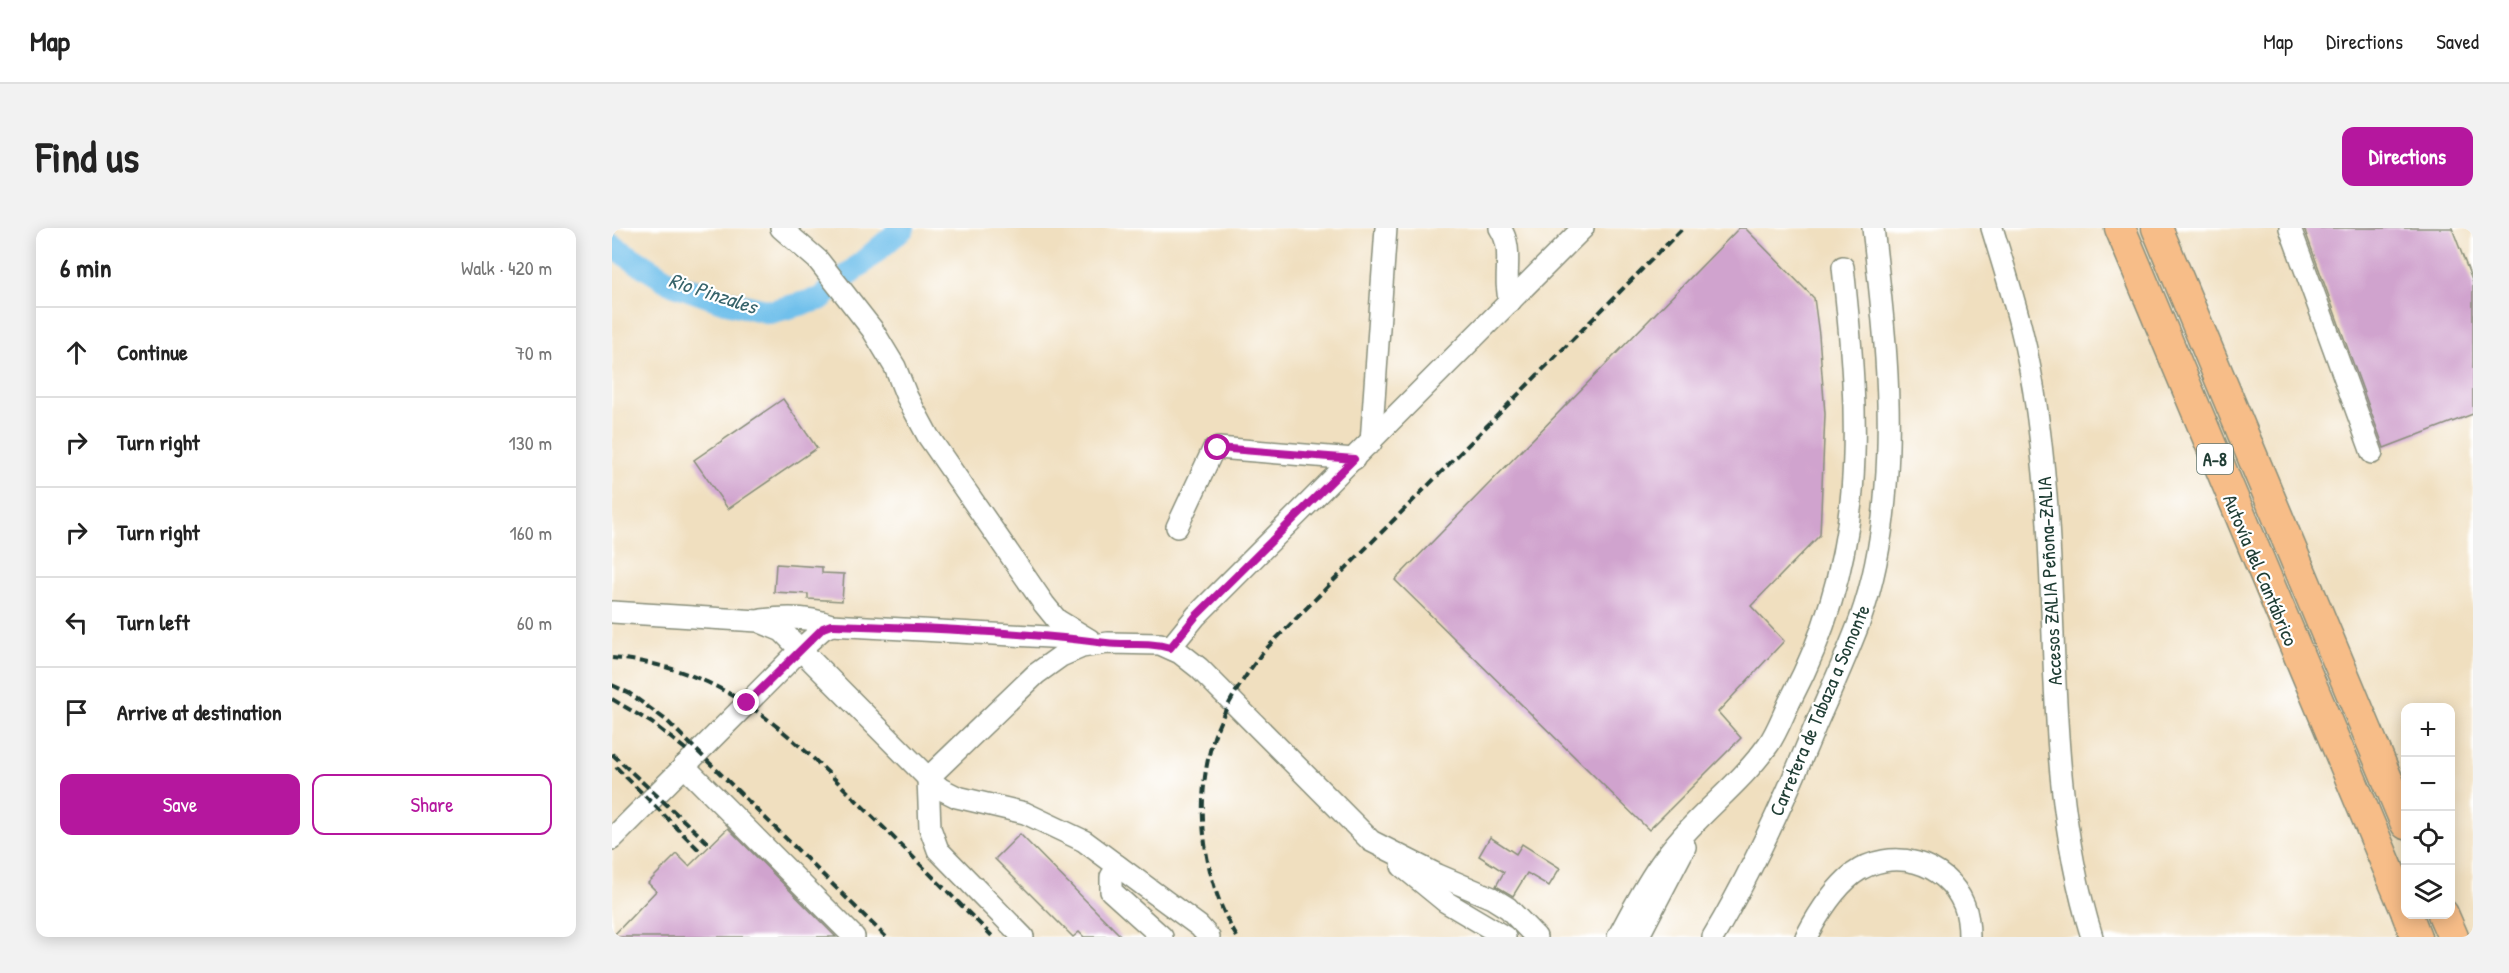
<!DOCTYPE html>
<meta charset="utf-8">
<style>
body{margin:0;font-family:"Patrick Hand",sans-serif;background:#f2f2f2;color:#222}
.controls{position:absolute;right:18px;bottom:18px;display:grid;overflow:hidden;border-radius:12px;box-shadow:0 3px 15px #0003}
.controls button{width:54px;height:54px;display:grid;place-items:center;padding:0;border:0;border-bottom:2px solid #e0e0e0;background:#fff;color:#222;font:30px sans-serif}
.stop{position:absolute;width:18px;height:18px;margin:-14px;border:4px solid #b5179e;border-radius:50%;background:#fff}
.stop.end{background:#b5179e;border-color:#fff;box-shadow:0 2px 6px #0008}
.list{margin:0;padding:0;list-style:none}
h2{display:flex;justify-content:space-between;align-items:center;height:78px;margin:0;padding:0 24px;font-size:26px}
h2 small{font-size:20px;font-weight:400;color:#767676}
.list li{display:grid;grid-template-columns:39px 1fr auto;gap:18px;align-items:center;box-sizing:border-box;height:90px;padding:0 24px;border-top:2px solid #e0e0e0}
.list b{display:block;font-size:22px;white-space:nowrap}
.list em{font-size:20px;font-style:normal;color:#767676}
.actions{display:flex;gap:12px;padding:18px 24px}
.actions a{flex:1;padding:14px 0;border:2px solid #b5179e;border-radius:12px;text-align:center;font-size:21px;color:#b5179e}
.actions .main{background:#b5179e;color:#fff}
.icon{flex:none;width:33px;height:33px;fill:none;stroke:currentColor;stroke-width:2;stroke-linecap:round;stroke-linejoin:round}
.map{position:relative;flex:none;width:1861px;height:709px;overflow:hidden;border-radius:12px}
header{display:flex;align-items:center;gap:36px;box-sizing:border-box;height:84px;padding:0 30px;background:#fff;border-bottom:2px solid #e0e0e0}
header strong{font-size:28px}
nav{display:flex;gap:33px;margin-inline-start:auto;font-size:21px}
.intro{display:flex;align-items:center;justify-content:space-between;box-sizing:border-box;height:144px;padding:0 36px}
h1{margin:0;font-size:42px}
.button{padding:15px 27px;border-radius:12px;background:#b5179e;color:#fff;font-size:21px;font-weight:700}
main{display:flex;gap:36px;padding:0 36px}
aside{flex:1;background:#fff;border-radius:12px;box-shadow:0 3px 15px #0003}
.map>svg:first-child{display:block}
</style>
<header>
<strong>Map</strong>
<nav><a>Map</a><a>Directions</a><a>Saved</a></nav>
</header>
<div class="intro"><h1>Find us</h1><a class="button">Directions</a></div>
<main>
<aside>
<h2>6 min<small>Walk · 420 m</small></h2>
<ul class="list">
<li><svg class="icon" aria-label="ahead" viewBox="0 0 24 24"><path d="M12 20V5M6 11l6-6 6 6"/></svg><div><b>Continue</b></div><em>70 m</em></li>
<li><svg class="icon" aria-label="right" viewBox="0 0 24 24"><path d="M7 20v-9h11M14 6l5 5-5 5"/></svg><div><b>Turn right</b></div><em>130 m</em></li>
<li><svg class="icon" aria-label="right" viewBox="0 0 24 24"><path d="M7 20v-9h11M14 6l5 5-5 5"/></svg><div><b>Turn right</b></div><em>160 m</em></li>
<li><svg class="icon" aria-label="left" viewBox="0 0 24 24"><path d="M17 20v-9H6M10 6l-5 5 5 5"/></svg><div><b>Turn left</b></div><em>60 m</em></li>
<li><svg class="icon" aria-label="arrive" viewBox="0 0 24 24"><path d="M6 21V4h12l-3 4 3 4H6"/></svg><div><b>Arrive at destination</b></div></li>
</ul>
<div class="actions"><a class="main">Save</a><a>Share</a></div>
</aside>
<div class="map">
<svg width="1861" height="709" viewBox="0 0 1861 709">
<rect width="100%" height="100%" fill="#fff"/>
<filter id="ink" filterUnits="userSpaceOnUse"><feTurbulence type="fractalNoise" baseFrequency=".0167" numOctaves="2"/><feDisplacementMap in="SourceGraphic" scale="12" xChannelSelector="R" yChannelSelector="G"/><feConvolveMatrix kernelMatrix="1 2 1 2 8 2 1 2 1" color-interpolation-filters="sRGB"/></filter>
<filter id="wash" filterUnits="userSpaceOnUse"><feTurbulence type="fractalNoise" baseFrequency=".008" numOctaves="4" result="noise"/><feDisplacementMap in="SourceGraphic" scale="24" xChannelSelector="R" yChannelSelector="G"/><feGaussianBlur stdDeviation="1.35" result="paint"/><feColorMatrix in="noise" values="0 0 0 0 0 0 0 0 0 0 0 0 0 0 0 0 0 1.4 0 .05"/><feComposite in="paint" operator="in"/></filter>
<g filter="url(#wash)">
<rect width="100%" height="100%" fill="#f0dfbf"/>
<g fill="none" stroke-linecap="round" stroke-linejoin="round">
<path stroke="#70c0eb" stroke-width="24" d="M0,18L57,54L110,73L158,84L208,71L291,0"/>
</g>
<g id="blocks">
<g fill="#d0a3ce">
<path d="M1127,0H1133L1202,70L1207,107L1213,186L1208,307L1139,378L1172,413L1106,484L1129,510L1037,602L783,352Z"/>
<path d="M1692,0H1840L1861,55V186L1772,220Z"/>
<path d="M171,171L205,220L116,281L82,232Z"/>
<path d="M164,336L210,339V345L232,346L230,373L196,371V366L162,364Z"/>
<path d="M116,600L224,709H0L44,663L36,655L65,626L77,638Z"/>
<path d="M408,606L486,685L510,709H472L467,704L461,709L383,631Z"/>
<path d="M878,609L904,626L910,616L948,640L937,658L915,645L901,668L884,658L892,644L867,628Z"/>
</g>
</g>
</g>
<g filter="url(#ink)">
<use href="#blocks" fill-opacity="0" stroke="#888e7a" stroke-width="1.5"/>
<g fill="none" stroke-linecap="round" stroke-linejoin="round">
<defs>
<g id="minor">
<path d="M169,0L206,32L260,101L283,139L295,169L316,208L432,376L445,392L478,412"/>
<path d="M888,0C903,22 890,49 898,74"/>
<path d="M1380,0C1390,33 1401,67 1409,100C1423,155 1429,211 1434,267C1446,415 1435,565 1480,709"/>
<path d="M1678,0L1760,225"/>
<path d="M759,215L774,0"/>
<path d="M565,299L601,222L606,220L742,231"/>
<path d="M0,384L146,393L170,403L316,550L424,446L449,428L470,419L496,415L548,416L568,425L587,440L759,613L826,647L880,670L896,680L924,709"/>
<path d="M150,392C172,389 199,389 219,397L472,411"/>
<path d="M558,420L584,388L971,0"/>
<path d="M72,538L242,709"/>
<path d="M316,550L329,561L345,569L413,585L472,613L587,698L597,709"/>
<path d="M316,550L318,600L326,622L411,709"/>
<path d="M0,611L194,416L211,401L219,397"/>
<path d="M506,638L499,649V663L550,709"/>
<path d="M790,638L834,674L893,709"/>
<path d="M1006,709C1020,683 1034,655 1052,631C1082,589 1126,559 1156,517C1166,503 1172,484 1180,469C1256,324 1248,196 1231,39"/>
<path d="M1026,709L1073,619"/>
<path d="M1101,709C1141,642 1174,569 1204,496C1219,462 1235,427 1248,392C1263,350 1271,302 1274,258C1281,171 1271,86 1261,0"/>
<path d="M1194,709C1205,688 1222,661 1241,646C1279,618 1334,633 1352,677C1356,687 1357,699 1357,709"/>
</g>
<g id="highway">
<path d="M1508,0L1794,683"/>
<path d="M1545,0L1794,596"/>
<path d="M1795,686L1804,709"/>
<path d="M1831,686L1841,709"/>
</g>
</defs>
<use href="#minor" stroke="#888e7a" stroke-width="24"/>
<use href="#highway" stroke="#888e7a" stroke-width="33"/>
<use href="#minor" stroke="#fff" stroke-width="21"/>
<use href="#highway" stroke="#f7bd88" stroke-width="30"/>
<g stroke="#1f3d34" stroke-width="4" stroke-dasharray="9 4.5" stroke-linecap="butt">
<path d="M0,430C116,439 178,507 255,583C297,625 339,667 381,709"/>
<path d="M0,457L17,465L54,492L274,709"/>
<path d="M0,471L40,495L77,524"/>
<path d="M0,526L96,615"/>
<path d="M4,539L90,625"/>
<path d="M625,709C590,652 581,573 602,509C613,478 631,451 650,425L1071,0"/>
</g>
</g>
</g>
<g fill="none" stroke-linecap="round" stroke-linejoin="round" filter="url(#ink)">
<path stroke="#b5179e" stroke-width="8" d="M135,475L211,400L219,397C310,400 404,403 494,415C516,418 536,413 558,420L584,388L742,231L606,220"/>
</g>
<g text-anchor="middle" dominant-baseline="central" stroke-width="4.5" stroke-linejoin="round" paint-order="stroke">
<rect fill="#fff" stroke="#627771" stroke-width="1.5" x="1585" y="216" width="36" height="30" rx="4.5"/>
<g font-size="18" font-weight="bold" fill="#1f3d34">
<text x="1603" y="231">A-8</text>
</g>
<g font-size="20" fill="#1f3d34" stroke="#fff">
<text transform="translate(1649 342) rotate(67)">Autovía del Cantábrico</text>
<text transform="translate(1437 353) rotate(-93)">Accesos ZALIA Peñona-ZALIA</text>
<text transform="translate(1207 482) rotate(-67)">Carretera de Tabaza a Somonte</text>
</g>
<g font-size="21" font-style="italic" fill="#37646b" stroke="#fff">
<text transform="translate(101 65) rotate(18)">Rio Pinzales</text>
</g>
</g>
</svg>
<div class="controls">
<button>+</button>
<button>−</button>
<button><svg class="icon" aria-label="locate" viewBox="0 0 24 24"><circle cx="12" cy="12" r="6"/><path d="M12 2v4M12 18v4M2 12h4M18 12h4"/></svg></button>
<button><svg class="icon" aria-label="layers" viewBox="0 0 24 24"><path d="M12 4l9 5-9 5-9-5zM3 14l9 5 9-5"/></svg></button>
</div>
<div class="stop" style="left:606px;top:220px"></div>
<div class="stop end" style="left:135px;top:475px"></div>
</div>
</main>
